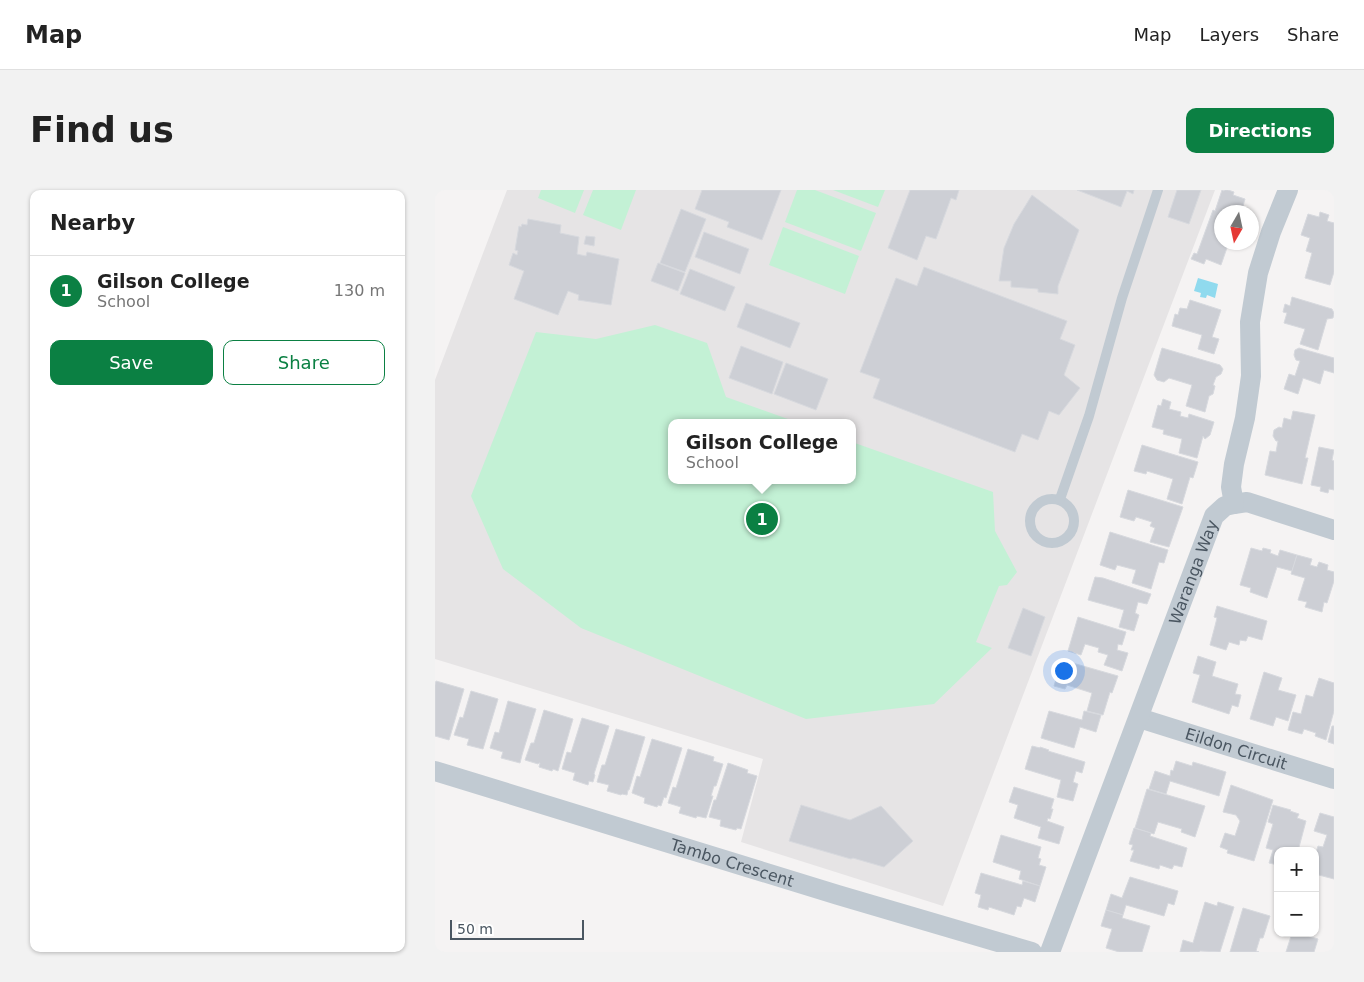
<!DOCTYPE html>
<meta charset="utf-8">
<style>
body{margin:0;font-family:"DejaVu Sans",sans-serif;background:#f2f2f2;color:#222}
.controls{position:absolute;right:15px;bottom:15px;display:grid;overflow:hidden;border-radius:10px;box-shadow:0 1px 4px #0004}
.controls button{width:45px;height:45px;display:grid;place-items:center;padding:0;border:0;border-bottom:1px solid #e0e0e0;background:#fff;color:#222;font:25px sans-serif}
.compass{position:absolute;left:779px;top:15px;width:45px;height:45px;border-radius:50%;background:#fff;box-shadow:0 1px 4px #0004;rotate:189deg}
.scale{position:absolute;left:15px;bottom:12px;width:134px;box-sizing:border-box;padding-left:5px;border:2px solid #4a5661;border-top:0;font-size:14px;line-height:18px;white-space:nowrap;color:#4a5661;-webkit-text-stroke:4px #fff;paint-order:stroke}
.you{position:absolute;left:628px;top:480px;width:18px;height:18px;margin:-12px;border:4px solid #fff;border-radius:50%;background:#1a73e8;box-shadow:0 0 0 8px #1a73e833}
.badge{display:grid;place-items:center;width:32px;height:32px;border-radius:50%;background:#0b8043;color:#fff;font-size:16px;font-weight:700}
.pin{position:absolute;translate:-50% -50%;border:2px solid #fff;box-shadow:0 1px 5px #0006}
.popup{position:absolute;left:233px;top:229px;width:188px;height:65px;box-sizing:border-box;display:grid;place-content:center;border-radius:10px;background:#fff;filter:drop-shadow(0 1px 4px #0005);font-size:16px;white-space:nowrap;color:#767676}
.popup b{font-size:19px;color:#222}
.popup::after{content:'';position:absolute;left:50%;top:100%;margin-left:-10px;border:10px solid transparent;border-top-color:#fff}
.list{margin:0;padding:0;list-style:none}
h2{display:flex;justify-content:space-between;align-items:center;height:65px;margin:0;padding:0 20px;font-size:21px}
h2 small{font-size:16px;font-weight:400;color:#767676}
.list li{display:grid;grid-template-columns:32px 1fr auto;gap:15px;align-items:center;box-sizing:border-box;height:70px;padding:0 20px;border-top:1px solid #e0e0e0}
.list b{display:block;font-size:19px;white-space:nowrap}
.list p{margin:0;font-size:16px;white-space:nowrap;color:#767676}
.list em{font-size:16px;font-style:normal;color:#767676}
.actions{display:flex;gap:10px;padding:15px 20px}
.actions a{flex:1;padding:11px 0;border:1px solid #0b8043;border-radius:10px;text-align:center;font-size:18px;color:#0b8043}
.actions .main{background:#0b8043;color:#fff}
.map{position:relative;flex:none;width:899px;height:762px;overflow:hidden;border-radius:10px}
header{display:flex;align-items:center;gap:30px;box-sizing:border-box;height:70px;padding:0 25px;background:#fff;border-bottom:1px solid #e0e0e0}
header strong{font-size:24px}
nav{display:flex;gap:28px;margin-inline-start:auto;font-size:18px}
.intro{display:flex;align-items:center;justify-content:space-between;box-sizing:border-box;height:120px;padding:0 30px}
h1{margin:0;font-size:35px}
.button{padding:12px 22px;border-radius:10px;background:#0b8043;color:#fff;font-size:18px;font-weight:700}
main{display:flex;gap:30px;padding:0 30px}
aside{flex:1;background:#fff;border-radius:10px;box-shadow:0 1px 4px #0004}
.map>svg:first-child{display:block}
</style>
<header>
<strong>Map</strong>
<nav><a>Map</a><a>Layers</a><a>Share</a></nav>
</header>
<div class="intro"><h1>Find us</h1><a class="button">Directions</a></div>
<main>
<aside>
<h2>Nearby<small></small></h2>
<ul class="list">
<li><span class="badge">1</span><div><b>Gilson College</b><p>School</p></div><em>130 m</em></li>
</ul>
<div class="actions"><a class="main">Save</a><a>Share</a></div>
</aside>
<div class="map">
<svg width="899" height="762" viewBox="0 0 899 762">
<rect width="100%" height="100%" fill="#f5f3f3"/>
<path fill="#e6e4e5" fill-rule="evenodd" d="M72,0H780L508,716L306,652L328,569L0,469V190ZM237,233H417V290H237Z"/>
<g fill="#c3f1d5">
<path d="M106,0H149L140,23L103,8Z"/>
<path d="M158,0H201L186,40L148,25Z"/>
<path d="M362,0H380L441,23L426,61L350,32Z"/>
<path d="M398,0H450L443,17Z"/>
<path d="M348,37L424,66L410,104L334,75Z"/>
<path d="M220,135L272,153L291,207L364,233H237V290H417V252L558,302L560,341L582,382L572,395L564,396L541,452L557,458L499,514L371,529L146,438L68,379L36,306L101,142L161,149Z"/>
</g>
<path fill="#90daee" d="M763,88L783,94L780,108L772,105L771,108L765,107L766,103L759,101Z"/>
<g fill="#cdcfd5" stroke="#d7d9de">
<path d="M267,0H346L327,50L292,37L294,32L260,19Z"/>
<path d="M475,0H524L521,10L516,8L501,49L491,46L482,70L453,58Z"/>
<path d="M642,0H699L698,4L692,1L686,17Z"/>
<path d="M742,0H766L754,34L733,27Z"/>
<path d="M787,0L789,1L790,0H793L799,2L798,5L810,9L808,16L810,20L809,22H786V52H794L786,75L771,69L769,74L756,69L759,63L762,64L778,20L780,21Z"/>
<path d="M597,5L644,40L623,96V104L603,102V99L576,97V91H564L569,58L579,34Z"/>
<path d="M246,19L271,29L250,82L225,73Z"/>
<path d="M885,22L894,25L892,31L899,33V82L895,95L870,88L877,63L871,61L875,48L866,45L873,24L884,27Z"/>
<path d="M93,29L126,35L125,43L144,47L142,64L151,66L152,62L184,69L176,115L143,110L144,105L133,101L123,125L79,109L89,81L74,75L78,63L82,65L83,61L80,60L84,36L86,37L87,34L92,35Z"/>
<path d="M269,42L314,59L305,84L260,67Z"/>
<path d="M151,46L160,47L159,56L149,54Z"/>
<path d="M223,73L250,83L243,101L216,91Z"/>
<path d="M489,77L632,131L625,149L640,155L629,185L645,198L624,225L614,221L603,250L587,244L580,262L438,208L445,189L425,182L461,88L482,96Z"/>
<path d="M255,79L300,97L290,121L245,104Z"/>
<path d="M857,107L897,119L899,123L898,128L892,129L883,160L865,154L870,139L849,133L852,123L848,122L850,114L855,116Z"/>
<path d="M755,110L786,120L777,147L784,149L779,164L763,159L767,145L737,136L740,124L743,125L745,118L752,119Z"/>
<path d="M311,113L365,133L355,158L302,137Z"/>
<path d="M306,156L348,172L337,204L294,188Z"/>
<path d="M727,158L785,175L788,179L786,184L781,187L778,195L780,196L778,204L774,206L770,222L751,216L757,195L734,188L729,192L722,190L719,185Z"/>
<path d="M864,158L899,168V183L889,180L885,194L868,188L863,204L849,199L854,184L860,186L865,171L861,170L859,165L860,160Z"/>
<path d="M351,173L393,189L381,220L339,204Z"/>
<path d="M728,209L736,212L734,219L746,222L745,226L753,228L754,224L779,232L775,245L770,249L768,246L762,268L744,263L747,249L728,244L729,240L717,237L723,215L726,216Z"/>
<path d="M858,221L880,225L870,268H873L867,294L830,285L835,261L841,262L843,251H841L838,246L839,240L844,237L847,238L849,228L856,230Z"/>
<path d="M707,255L763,272L758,288L755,287L747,314L732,309L738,289L712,281L711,284L699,281Z"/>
<path d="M884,257L899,260L897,270L899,271V300L894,299L893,303L885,301L886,297L876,295Z"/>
<path d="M693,300L748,317L734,357L715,352L720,338L715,336L717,332L701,327L699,331L685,327Z"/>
<path d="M675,342L733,360L729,373L724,372L716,399L697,393L701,380L682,375L680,380L665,375Z"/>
<path d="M816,358L827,361L828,358L836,360L835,363L843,366L845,360L862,365L857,381L842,377L832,408L815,402L816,398L805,395Z"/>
<path d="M862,365L877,369L875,375L882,377L884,372L893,375L892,380L899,382V391L892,413L889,412L887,422L870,417L872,412L863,410L870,388L856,384Z"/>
<path d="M660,387L668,388L716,404L712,414L703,412L700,423L704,425L699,441L684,437L689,420L653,410Z"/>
<path d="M782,416L832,431L827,450L813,446L811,451L805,450L804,455L794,452L791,460L775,455L780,436L782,428L779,427Z"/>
<path d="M588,418L610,427L596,466L573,458Z"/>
<path d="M643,427L691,442L687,455L683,454L682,460L693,463L687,481L669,475L673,465L663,462L664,458L650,454L646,465L633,461Z"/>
<path d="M763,466L781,472L777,486L803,494L800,504L806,505L803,517L797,515L794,524L757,512L765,485L758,483Z"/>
<path d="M627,470L683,486L677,503L675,502L668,525L652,521L657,503L632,495L630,499L619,496Z"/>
<path d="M829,482L847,488L843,500L861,505L853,531L841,527L838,536L815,529Z"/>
<path d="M884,488L899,493V521L891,550L880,546L881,543L869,539L867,544L853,540L858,522L866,524L871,505L878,507Z"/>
<path d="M1,491L29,499L14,550L0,546V495Z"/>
<path d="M36,501L63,509L48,559L32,555L34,549L19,545L25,527L28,528Z"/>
<path d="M73,511L101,519L87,565L85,573L66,568L68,562L55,558L60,542L64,543Z"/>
<path d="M109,520L138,529L123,581L118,579L117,581L104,577L105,573H104L103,574L90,570L96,553H99Z"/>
<path d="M614,521L647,530L649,521L666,525L661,542L645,537L639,558L606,548Z"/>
<path d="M147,528L174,536L159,584L160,585L158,592L154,591L153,595L138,590L140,583L127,579L132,562L136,563Z"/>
<path d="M897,536H899V554L893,552Z"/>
<path d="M181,539L210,547L194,600H193L192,605L187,604L186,605L172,601L174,595L162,592L167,575H170Z"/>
<path d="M217,549L247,558L231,608L229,607L226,616L223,615L222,617L209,613L210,608L197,603L202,586L205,587Z"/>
<path d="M597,556L605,558V557L614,560L613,561L650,572L647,583L641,581L638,592L643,594L638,611L622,607L626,590L590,579Z"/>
<path d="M253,559L279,567L278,571L288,574L281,596H279L276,606H278L271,628L262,626L261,628L244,623L246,617L233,613L238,597L241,598Z"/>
<path d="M741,571L757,576L758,572L791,582L784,606L735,591L731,604L714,599L720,581L735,586L736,580L738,581Z"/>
<path d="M293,573L313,580L312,583L322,586L306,639L302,638L301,640L285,636L286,630L274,627L279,610H281Z"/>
<path d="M796,595L838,610L819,671L792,663L793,660L785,657L790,643L800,646L805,631L801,625L788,622Z"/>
<path d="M579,597L619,609L616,619H618L615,629L613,628L612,631L629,637L624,654L603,648L606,637L579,628L583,615L574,612Z"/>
<path d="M712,599L770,616L760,647L746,642L747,639L723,632L719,644L700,638Z"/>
<path d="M366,615L415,630L446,616L478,651L449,677L418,668L416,669L354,651Z"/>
<path d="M838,615L856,620L855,621L864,624L862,628L871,631L863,661H843V675L834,673L838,660L831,658L838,634L833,632Z"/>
<path d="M885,623L899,627V689L880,684V666L883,656L888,657L892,645L879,641Z"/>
<path d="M699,638L716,643L715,646L752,658L747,677L739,675L737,679L725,675L724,679L695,671L699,660H696L698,655L694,654Z"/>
<path d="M566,645L606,657L603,668L606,669L604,675L611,677L605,696L584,689L586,681L558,672Z"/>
<path d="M546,683L587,695L588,691L605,696L600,712L589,708L586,717L582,716L579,725L554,717L553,720L543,717L546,705L540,703Z"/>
<path d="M695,687L743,701L739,715L733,713L729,726L691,715L688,725L671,720L676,704L687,708Z"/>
<path d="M770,712L782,716L783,712L799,717L785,762L765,761L764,762H745L748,750L758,753Z"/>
<path d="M808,718L835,726L828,748H825L821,761L824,762H795Z"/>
<path d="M671,720L688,725L687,728L715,736L707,762H684L671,758L677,739L666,736Z"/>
<path d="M857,743H863L883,749L879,762H851Z"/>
</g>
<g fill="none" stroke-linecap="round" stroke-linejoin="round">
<g stroke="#c1cad2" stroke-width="10">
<circle cx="617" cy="331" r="22"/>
<path d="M625,309L654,226L687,108L723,0"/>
</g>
<g stroke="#c1cad2" stroke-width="20">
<path d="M799,314L812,312L899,340"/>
<path id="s1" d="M704,528L899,589"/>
<path id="s2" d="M0,581L403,705L597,762"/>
<path id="s3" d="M615,762L779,326L790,316L799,314L796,297L799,274L810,228L816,186L815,132L823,83L836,42L853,0"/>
</g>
</g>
<g text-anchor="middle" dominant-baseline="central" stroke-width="4" stroke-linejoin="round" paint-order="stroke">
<g font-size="16" fill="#4a5661" stroke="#fff">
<text stroke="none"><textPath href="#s3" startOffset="406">Waranga Way</textPath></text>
<text stroke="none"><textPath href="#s1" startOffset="102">Eildon Circuit</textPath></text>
<text stroke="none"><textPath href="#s2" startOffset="311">Tambo Crescent</textPath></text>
</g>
</g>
</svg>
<div class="controls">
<button>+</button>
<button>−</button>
</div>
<svg class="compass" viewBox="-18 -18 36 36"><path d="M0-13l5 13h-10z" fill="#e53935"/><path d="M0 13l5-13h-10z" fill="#767676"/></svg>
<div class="scale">50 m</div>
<div class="you"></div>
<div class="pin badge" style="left:327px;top:329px">1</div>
<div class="popup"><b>Gilson College</b>School</div>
</div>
</main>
